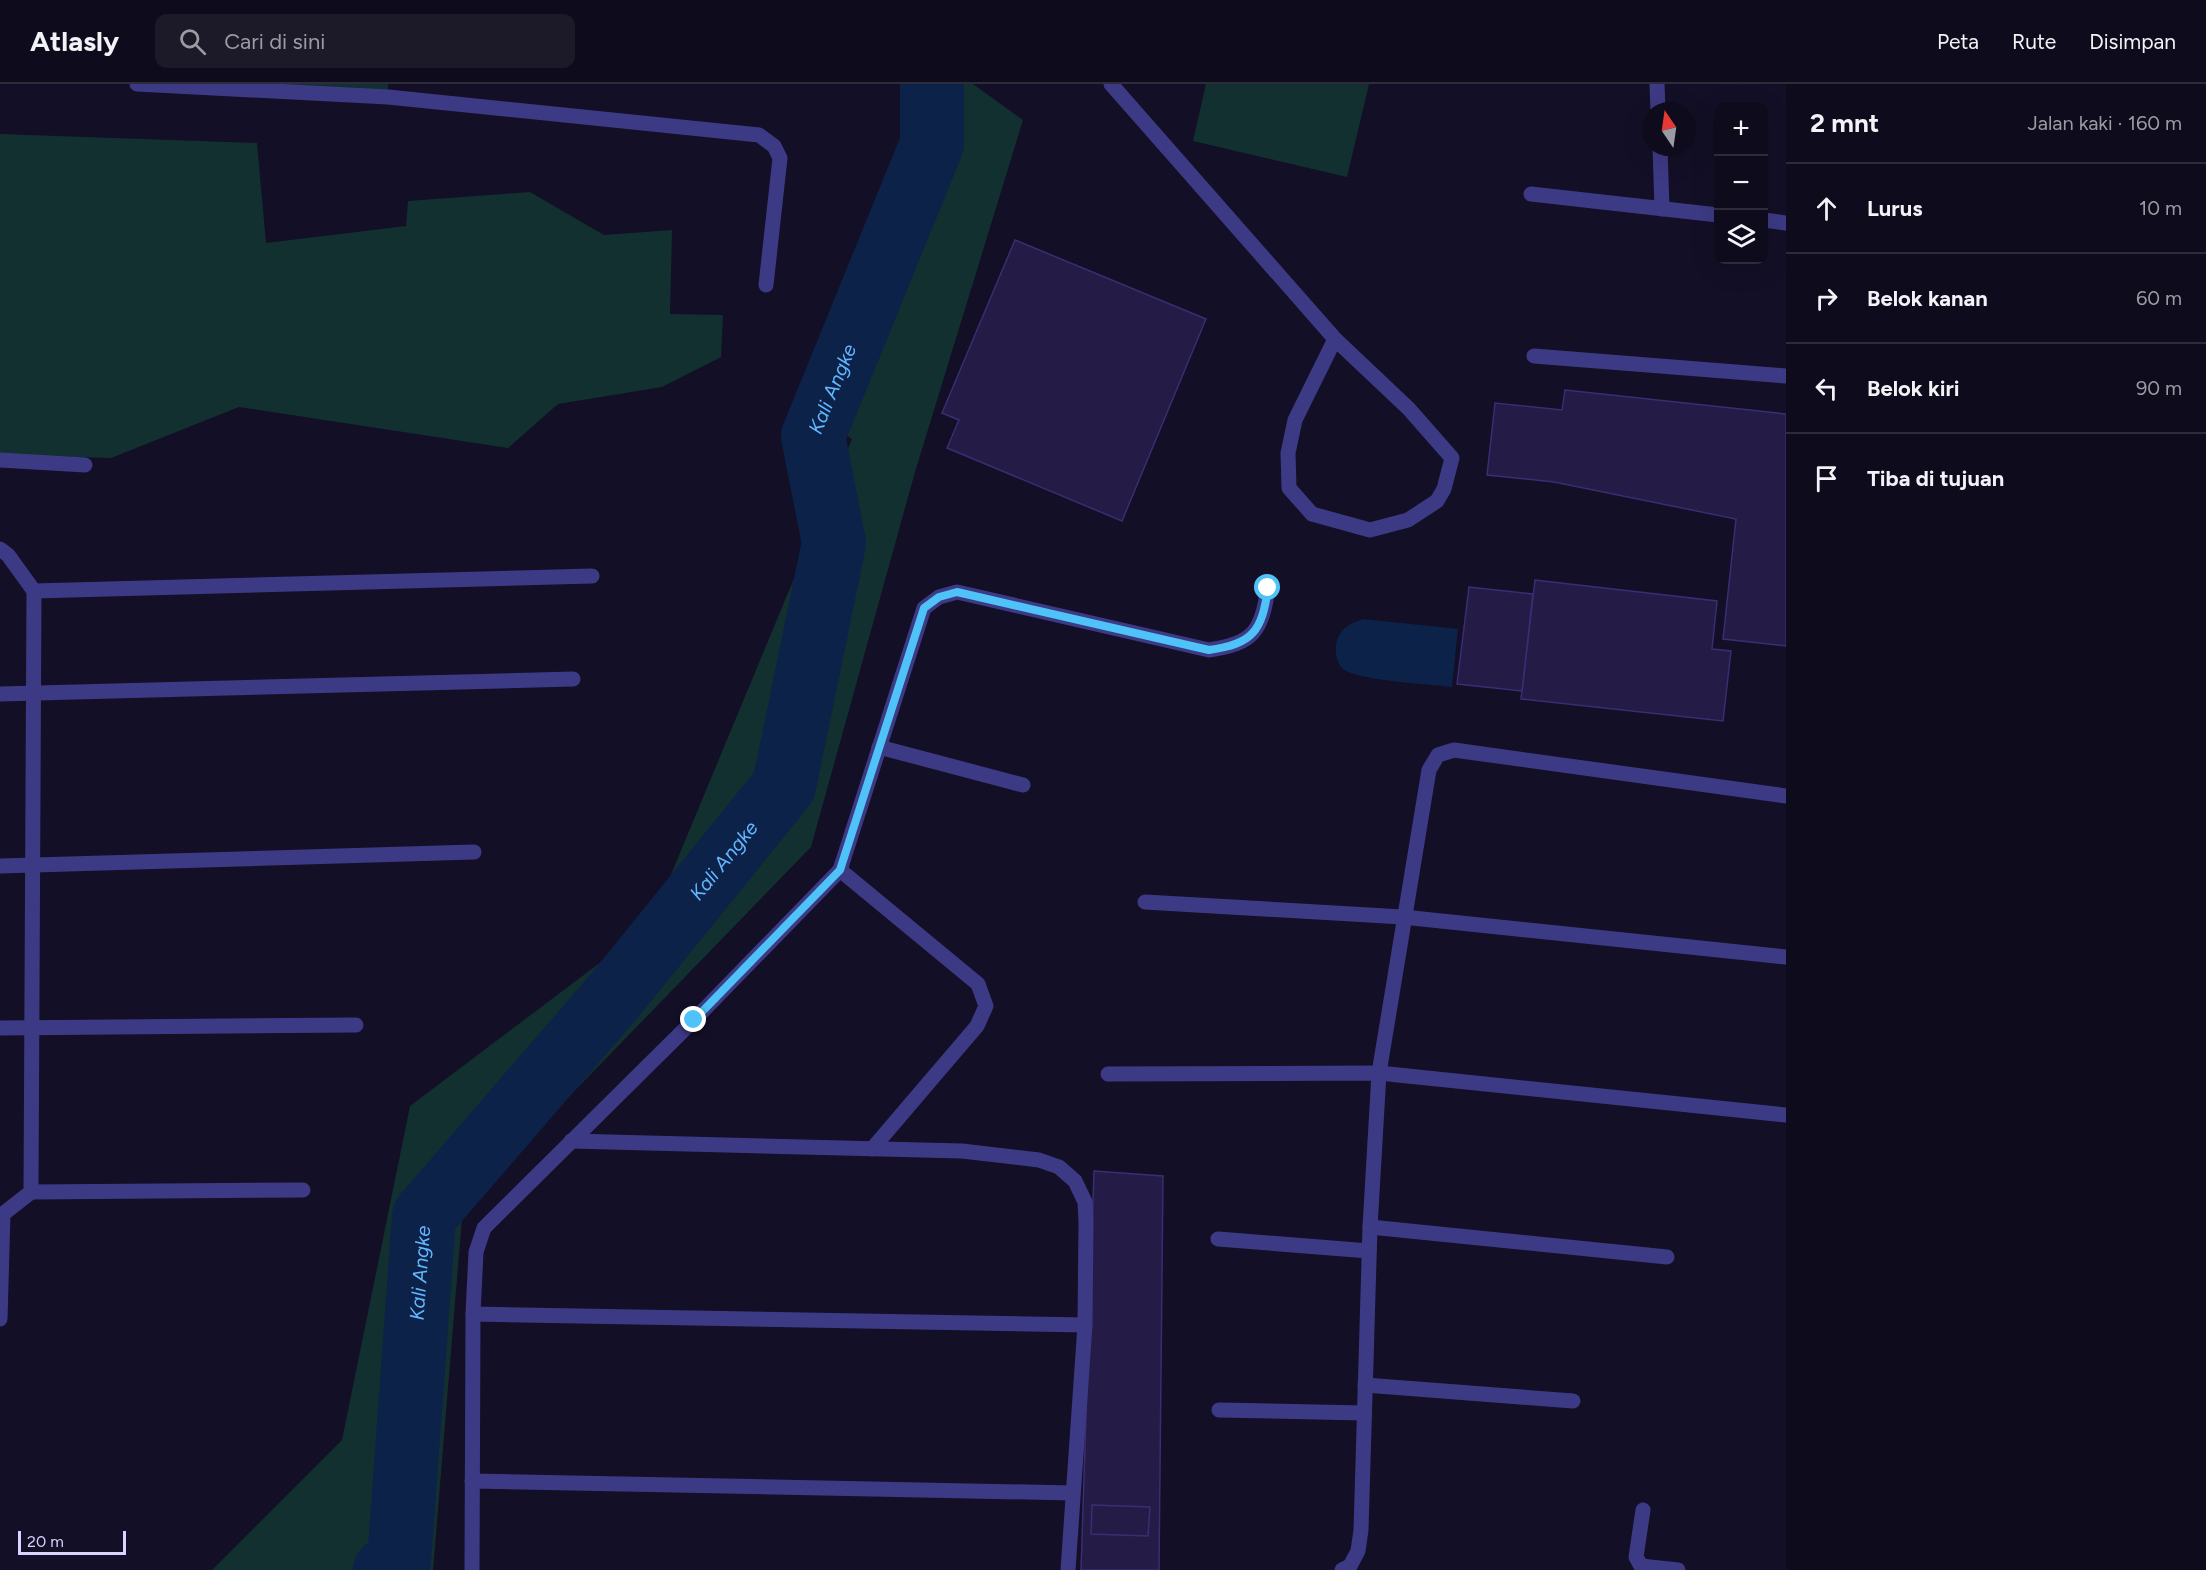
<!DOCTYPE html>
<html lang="id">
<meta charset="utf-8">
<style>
body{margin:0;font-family:Figtree,sans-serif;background:#1c1929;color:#f1f3f6}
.controls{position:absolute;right:18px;top:18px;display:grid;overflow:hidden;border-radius:12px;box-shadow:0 6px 24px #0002}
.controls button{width:54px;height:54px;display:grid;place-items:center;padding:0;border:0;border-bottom:2px solid #2e2b3b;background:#0e0b1c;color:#f1f3f6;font:30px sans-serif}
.compass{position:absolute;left:1642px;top:18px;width:54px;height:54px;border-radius:50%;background:#0e0b1c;box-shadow:0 6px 24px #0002;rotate:347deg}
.scale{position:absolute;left:18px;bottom:15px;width:108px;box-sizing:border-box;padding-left:6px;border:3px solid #d9d4ff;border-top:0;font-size:16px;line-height:21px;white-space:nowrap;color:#d9d4ff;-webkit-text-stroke:4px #130f26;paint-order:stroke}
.stop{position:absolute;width:18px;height:18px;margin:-14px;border:4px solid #4fc3f7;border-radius:50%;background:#fff}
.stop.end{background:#4fc3f7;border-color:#fff;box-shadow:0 2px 6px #0008}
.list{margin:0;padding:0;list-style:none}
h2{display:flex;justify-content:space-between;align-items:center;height:78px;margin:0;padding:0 24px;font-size:26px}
h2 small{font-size:20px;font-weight:400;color:#9b9ba3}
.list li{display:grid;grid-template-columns:39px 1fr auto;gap:18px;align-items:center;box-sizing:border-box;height:90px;padding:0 24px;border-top:2px solid #2e2b3b}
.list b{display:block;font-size:22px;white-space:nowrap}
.list em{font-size:20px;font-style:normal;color:#9b9ba3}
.icon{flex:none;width:33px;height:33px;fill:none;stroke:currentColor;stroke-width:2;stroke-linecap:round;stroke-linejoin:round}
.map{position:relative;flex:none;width:1786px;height:1486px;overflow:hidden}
header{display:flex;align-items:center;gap:36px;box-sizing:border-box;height:84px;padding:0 30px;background:#0e0b1c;border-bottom:2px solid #2e2b3b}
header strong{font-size:28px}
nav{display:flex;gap:33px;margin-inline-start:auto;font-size:21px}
.search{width:420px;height:54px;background:#1c1929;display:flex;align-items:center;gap:15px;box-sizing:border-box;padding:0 21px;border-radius:12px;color:#9b9ba3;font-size:22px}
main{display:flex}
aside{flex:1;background:#0e0b1c}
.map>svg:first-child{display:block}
</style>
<header>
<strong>Atlasly</strong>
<div class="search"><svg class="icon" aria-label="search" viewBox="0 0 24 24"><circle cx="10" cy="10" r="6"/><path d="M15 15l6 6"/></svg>Cari di sini</div>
<nav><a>Peta</a><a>Rute</a><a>Disimpan</a></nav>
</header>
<main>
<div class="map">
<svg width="1786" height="1486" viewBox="0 0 1786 1486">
<rect width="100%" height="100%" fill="#130f26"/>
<g fill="#12302f">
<path d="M151,0H388V13Z"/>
<path d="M921,0H973L1023,36L915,388L811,763L463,1122L433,1486H212L342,1356L410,1022L650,841L852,355L799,322Z"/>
<path d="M1206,0H1369L1347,93L1193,57Z"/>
<path d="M0,50L257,59L266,159L406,142L408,117L530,108L604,151L672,146L670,230L723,231L721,273L662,303L558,320L508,364L239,323L111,374L0,371Z"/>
</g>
<path fill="#0c2248" d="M1363,535L1458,545L1452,603C1431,600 1355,597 1342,584C1337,579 1335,569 1336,562C1338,546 1348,540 1363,535Z"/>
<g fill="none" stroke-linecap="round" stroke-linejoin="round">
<path stroke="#0c2248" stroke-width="64" id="s1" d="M385,1486L399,1478L424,1132L615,911L784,702L834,459L813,352L932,60V0"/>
</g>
<g fill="#241b47" stroke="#3b2d73" stroke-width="1.5">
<path d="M1015,156L1206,235L1122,437L947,364L959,336L942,329Z"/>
<path d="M1565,306L1786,330V562L1723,555L1736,435L1554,398L1487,391L1495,319L1562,326Z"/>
<path d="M1535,496L1717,517L1712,565L1731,567L1723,637L1521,615Z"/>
<path d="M1469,503L1533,510L1522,607L1457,600Z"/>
<path d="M1094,1087L1163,1092L1159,1486H1081Z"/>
<path d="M1092,1421L1150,1423L1148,1452L1091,1450Z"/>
</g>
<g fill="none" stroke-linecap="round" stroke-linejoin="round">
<g stroke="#3d3a85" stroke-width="15">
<path d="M137,0L388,13L759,51L774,62L780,74L766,201"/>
<path d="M1111,0L1335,255L1409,325L1452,374L1444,405L1437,417L1408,436L1370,446L1312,430L1289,404L1288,369L1295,336L1335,255"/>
<path d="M1657,0L1658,27"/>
<path d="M1660,63L1662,125"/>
<path d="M1531,110L1718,131"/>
<path d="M1764,136L1786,139"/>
<path d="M1534,272L1786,292"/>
<path d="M0,376L85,381"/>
<path d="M0,465L8,471L34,507L31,1108L3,1130L0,1235"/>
<path d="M34,507L592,492"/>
<path d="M0,610L573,595"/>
<path d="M879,663L1023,701"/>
<path d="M0,782L474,768"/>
<path d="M840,786L978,900L986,922L977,942L872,1065"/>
<path d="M1145,818L1403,833L1786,873"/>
<path d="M0,944L356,941"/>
<path d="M1108,990L1379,989L1786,1031"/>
<path d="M571,1057L962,1067L1039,1076L1059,1083L1075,1097L1085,1118L1086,1138L1085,1241L1068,1486"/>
<path d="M31,1108L303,1106"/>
<path d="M1370,1143L1667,1173"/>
<path d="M1218,1155L1369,1167"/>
<path d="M473,1230L1085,1241"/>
<path d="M1365,1301L1573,1317"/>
<path d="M1219,1326L1364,1329"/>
<path d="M472,1397L1073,1409"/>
<path d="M1643,1426L1636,1473L1641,1482L1678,1486"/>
<path d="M472,1486L473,1230L476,1168L484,1144L694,936L840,786L924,524L939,513L957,508L1209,566C1253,560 1262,547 1268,504"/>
<path d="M1342,1486L1350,1482L1358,1467L1361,1446L1370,1143L1379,989L1429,686L1438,671L1454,666L1786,712"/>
</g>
</g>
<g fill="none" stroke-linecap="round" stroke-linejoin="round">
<path stroke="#4fc3f7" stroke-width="8" d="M694,936L840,786L924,524L939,513L957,508L1209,566C1253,560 1262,547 1268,504"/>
</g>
<g text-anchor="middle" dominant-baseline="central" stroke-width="4.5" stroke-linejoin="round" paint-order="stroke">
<g font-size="20" font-style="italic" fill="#62b6ff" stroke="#130f26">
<text stroke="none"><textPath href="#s1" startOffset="1332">Kali Angke</textPath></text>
<text stroke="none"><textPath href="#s1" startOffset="828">Kali Angke</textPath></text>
<text stroke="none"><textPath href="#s1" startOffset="306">Kali Angke</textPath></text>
</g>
</g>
</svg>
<div class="controls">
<button>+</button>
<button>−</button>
<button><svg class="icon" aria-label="layers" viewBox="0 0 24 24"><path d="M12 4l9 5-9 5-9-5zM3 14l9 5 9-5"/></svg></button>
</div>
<svg class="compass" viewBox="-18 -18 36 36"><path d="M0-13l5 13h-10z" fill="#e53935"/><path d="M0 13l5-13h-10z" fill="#9b9ba3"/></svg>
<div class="scale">20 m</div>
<div class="stop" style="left:1268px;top:504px"></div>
<div class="stop end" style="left:694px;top:936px"></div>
</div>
<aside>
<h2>2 mnt<small>Jalan kaki · 160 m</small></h2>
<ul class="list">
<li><svg class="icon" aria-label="ahead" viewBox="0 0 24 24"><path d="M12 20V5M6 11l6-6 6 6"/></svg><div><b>Lurus</b></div><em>10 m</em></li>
<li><svg class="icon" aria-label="right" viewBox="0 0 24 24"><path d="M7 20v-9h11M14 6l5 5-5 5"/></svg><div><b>Belok kanan</b></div><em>60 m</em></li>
<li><svg class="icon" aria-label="left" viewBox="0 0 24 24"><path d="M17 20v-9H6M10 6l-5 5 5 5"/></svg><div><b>Belok kiri</b></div><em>90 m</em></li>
<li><svg class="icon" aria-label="arrive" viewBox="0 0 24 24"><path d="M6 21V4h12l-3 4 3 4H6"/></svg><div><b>Tiba di tujuan</b></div></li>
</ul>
</aside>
</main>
